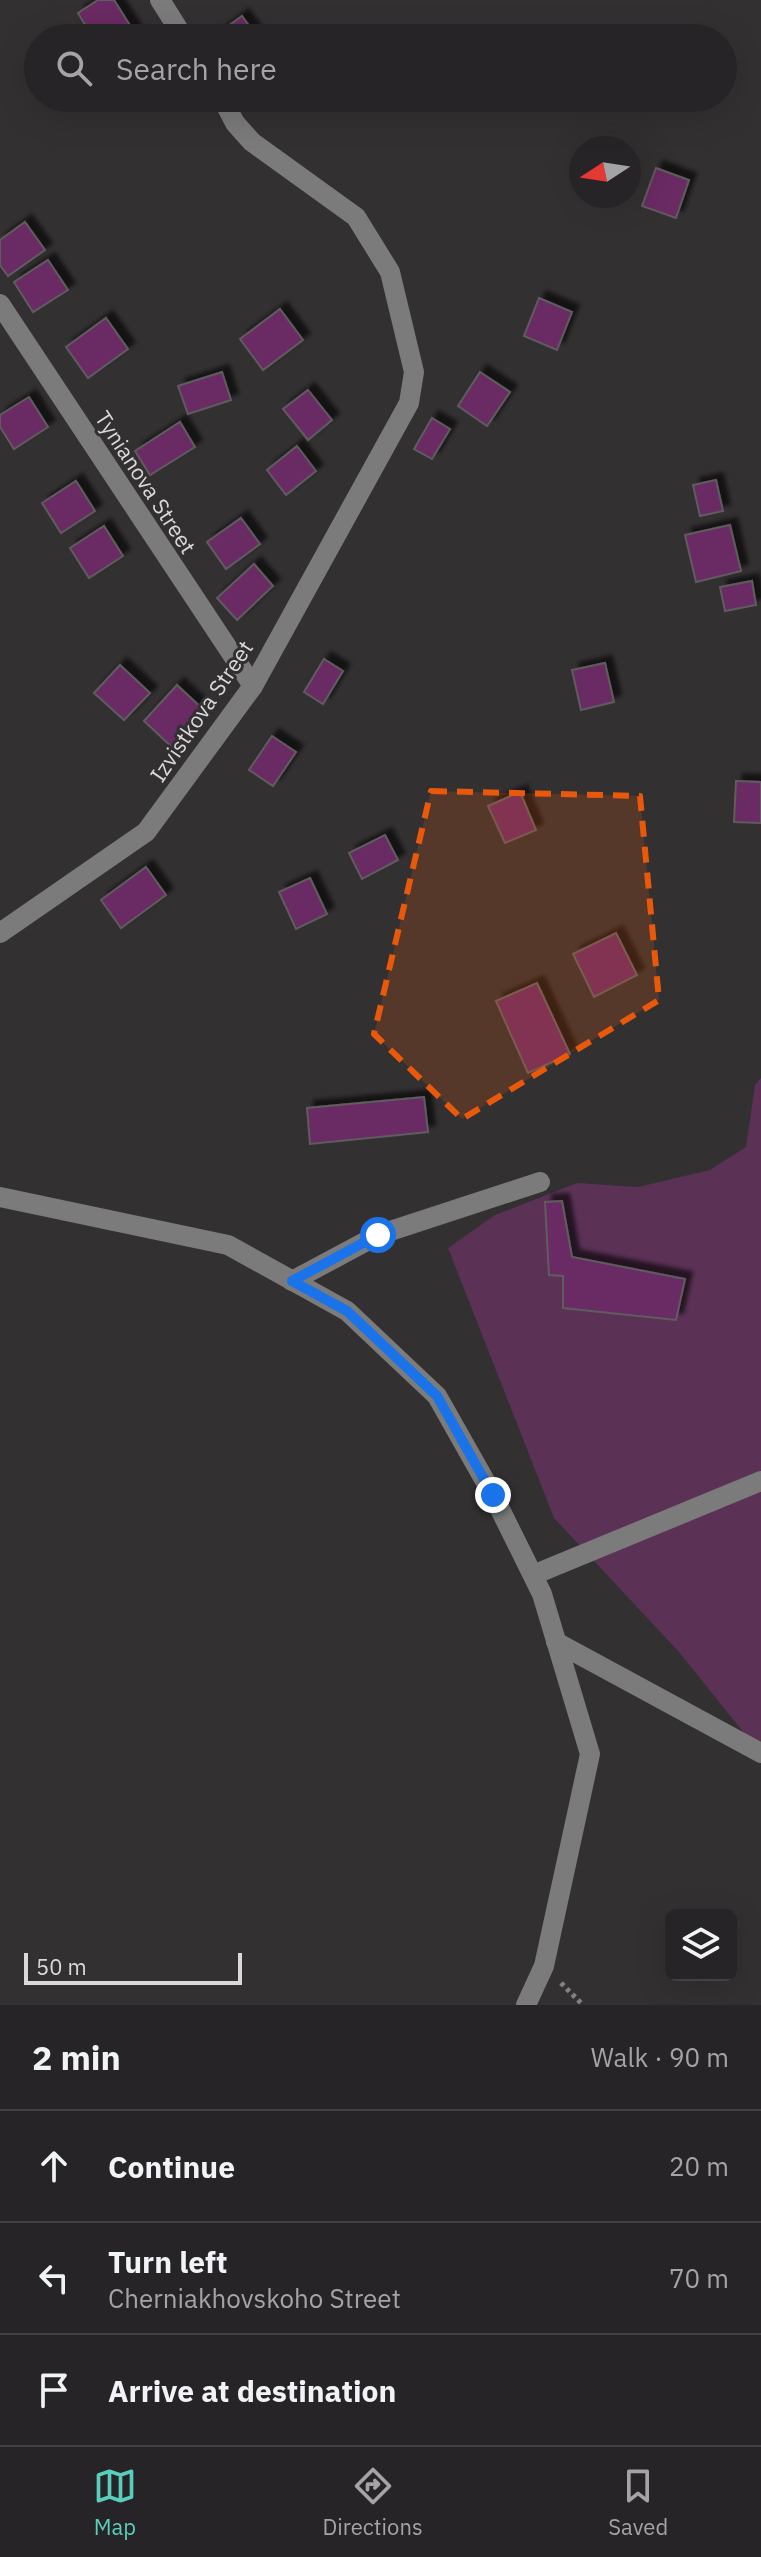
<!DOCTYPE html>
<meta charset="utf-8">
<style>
body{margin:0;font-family:"IBM Plex Sans",sans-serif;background:#2e2c2e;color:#f1f3f6}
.controls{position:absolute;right:24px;bottom:24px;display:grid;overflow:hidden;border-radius:12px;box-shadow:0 8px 32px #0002}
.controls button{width:72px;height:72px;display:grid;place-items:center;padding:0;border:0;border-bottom:2px solid #424143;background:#262426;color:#f1f3f6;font:40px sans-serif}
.compass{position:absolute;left:569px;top:136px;width:72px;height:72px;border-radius:50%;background:#262426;box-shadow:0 8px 32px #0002;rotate:258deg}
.scale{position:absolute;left:24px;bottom:20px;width:218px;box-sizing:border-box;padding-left:8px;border:4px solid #dad8da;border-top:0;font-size:22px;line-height:28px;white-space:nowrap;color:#dad8da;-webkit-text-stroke:6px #333032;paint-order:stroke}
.stop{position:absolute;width:24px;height:24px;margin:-18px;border:6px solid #1a73e8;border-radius:50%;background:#fff}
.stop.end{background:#1a73e8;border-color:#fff;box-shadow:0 2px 8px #0008}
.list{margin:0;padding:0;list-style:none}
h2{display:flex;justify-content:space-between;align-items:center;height:104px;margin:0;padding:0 32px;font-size:34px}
h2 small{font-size:26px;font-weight:400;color:#a4a4a7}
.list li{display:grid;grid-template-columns:52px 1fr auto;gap:24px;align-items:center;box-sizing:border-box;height:112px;padding:0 32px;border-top:2px solid #424143}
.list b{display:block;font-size:30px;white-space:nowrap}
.list p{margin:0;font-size:26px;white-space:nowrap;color:#a4a4a7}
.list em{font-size:26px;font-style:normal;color:#a4a4a7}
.icon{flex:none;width:44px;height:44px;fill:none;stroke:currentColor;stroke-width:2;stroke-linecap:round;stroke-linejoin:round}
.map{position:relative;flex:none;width:761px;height:2005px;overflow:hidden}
.search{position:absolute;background:#262426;box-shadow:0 8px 32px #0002;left:24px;right:24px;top:24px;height:88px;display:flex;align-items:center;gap:20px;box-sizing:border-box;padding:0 28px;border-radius:44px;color:#a4a4a7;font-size:30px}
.sheet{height:440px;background:#262426}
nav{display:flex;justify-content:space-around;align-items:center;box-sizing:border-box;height:112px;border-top:2px solid #424143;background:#262426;font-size:22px;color:#a4a4a7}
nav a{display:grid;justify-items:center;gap:4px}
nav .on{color:#5acebc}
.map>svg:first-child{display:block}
</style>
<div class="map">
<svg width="761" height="2005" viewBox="0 0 761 2005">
<defs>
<filter id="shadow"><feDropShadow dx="7" dy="-7" stdDeviation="2" flood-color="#0009"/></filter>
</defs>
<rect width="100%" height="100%" fill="#333032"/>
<path fill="#5b3155" d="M761,1078V1752L756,1748L679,1652L554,1518L448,1248L495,1215L577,1183L638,1187L710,1170L746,1147L755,1085Z"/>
<g fill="#6b2964" stroke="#5f5c5f" stroke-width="2" filter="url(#shadow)">
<path d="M98,0H114L138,38H93L78,13Z"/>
<path d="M242,16L258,38H212Z"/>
<path d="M656,168L689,180L676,218L642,206Z"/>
<path d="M25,222L45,250L8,276L0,265V240Z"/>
<path d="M48,260L68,290L33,312L14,282Z"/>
<path d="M539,298L572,312L557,350L524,336Z"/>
<path d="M280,309L303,340L263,370L240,339Z"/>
<path d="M106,318L128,349L88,378L66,347Z"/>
<path d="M222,372L231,400L188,414L178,386Z"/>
<path d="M480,372L510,392L487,426L458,406Z"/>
<path d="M308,390L332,420L308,440L283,409Z"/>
<path d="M29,397L48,427L14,449L0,427V415Z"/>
<path d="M432,418L450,429L432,459L414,449Z"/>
<path d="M180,422L195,447L150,475L135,451Z"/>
<path d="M297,446L316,471L286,495L267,470Z"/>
<path d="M716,480L723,511L700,516L693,485Z"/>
<path d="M76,481L95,511L61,533L42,503Z"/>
<path d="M241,518L260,544L226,569L207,542Z"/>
<path d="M730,525L741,571L696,582L685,535Z"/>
<path d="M104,526L123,556L89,578L70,548Z"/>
<path d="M254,564L273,586L237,620L217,598Z"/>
<path d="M752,581L756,605L725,611L720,587Z"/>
<path d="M324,659L343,671L323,704L304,692Z"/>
<path d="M605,663L614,702L581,710L572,670Z"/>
<path d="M120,665L150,693L124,720L94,693Z"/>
<path d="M177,685L207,713L174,749L144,721Z"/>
<path d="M272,736L296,752L273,786L249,770Z"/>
<path d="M736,781L761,782V823L734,822Z"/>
<path d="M520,792L536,830L505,843L488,806Z"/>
<path d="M385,835L398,860L362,879L349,853Z"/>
<path d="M146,867L166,895L121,928L101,900Z"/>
<path d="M310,878L327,914L296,929L279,892Z"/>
<path d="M616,933L637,975L594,997L573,954Z"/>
<path d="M537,983L570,1054L528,1073L496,1001Z"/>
<path d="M424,1097L428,1132L310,1144L307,1108Z"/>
<path d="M562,1201L572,1257L685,1279L676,1320L563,1308V1276L549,1275L545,1202Z"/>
</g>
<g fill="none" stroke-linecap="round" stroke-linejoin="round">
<path stroke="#838183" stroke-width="5" stroke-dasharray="4 4" stroke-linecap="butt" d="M561,1983L583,2005"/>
<g stroke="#7c7b7c" stroke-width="20">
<path d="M160,0L184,38"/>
<path d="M0,304L253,686"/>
<path d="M0,933L146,832L253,686L409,403L414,372L390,272L356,217L252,142L235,123L222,98"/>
<path d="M0,1197L228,1245L347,1311L437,1396L493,1495L542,1594L590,1754L544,1966L526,2005"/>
<path d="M292,1281L378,1235L540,1182"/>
<path d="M533,1575L761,1481"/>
<path d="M556,1642L761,1753"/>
</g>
</g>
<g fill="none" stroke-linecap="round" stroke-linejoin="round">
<path stroke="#1a73e8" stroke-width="10" d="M378,1235L292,1281L347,1311L437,1396L493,1495"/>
</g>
<path fill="#e8590c" fill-opacity="0.2" stroke="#e8590c" stroke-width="6" stroke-dasharray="16 10" stroke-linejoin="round" d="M431,791L640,796L659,1000L462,1119L374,1034Z"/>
<g text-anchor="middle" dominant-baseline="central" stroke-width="6" stroke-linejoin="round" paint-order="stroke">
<g font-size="22" fill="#dad8da" stroke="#333032">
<text transform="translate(146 482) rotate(57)">Tynianova Street</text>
<text transform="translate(201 711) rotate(-56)">Izvistkova Street</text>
</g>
</g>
</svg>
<div class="controls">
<button><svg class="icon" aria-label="layers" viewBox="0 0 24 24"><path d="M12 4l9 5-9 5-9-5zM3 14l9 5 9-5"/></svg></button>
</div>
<svg class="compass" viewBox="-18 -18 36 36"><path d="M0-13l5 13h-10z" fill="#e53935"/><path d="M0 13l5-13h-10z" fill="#a4a4a7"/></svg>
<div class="scale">50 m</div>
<div class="stop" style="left:378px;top:1235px"></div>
<div class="stop end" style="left:493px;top:1495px"></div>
<div class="search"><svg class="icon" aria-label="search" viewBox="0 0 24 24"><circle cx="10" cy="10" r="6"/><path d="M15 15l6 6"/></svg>Search here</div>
</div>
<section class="sheet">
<h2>2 min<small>Walk · 90 m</small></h2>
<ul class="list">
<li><svg class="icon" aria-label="ahead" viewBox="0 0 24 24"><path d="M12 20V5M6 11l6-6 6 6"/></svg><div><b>Continue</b></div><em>20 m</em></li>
<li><svg class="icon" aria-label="left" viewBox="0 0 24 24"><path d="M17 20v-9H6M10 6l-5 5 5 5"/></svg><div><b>Turn left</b><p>Cherniakhovskoho Street</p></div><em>70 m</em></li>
<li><svg class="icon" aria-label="arrive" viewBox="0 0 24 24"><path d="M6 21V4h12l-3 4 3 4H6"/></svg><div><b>Arrive at destination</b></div></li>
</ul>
</section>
<nav>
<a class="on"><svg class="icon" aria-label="map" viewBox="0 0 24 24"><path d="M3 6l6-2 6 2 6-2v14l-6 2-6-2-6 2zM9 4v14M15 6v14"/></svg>Map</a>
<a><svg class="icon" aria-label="directions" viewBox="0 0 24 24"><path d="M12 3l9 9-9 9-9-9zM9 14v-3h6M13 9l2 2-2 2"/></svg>Directions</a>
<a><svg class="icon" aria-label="saved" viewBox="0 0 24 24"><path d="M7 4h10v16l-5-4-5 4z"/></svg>Saved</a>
</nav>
